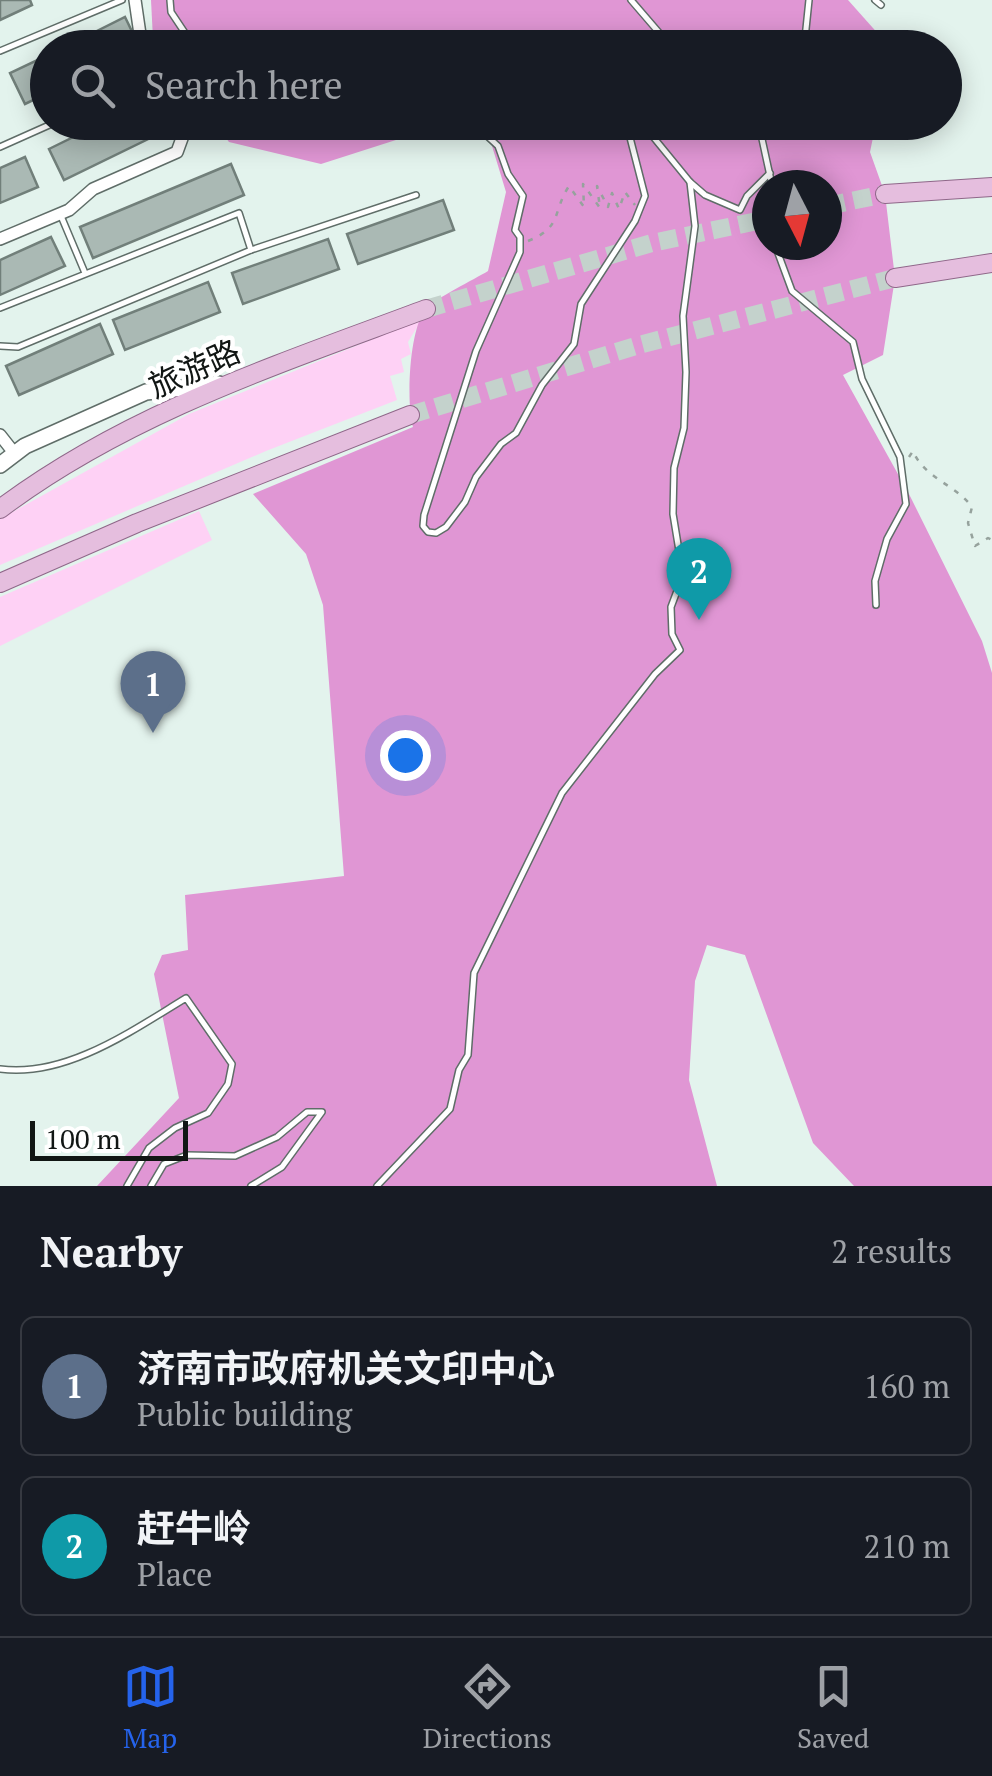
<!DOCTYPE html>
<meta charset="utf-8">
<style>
body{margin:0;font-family:"PT Serif","Noto Sans SC",serif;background:#242831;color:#f1f3f6}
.compass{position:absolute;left:752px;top:170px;width:90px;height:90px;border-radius:50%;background:#171b24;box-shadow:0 5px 25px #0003;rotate:174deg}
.scale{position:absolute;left:30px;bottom:25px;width:158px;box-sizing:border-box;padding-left:10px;border:5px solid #111614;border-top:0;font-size:28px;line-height:35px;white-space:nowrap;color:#111614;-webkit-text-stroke:8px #fff;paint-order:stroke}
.you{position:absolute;left:405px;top:755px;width:35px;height:35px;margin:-25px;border:8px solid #fff;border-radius:50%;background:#1a73e8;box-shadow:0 0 0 15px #1a73e833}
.badge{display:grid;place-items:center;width:65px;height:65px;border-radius:50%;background:#2563eb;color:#fff;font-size:32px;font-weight:700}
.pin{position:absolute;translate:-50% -82px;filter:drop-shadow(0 2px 5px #0008)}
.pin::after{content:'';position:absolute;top:52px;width:35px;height:30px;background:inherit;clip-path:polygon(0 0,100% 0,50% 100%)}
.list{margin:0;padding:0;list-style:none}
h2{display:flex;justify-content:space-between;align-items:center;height:130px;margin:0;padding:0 40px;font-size:42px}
h2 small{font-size:32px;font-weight:400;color:#9ea1a6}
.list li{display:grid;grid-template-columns:65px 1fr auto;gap:30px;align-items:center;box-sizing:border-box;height:140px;margin:0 20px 20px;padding:0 20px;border:2px solid #363941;border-radius:15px}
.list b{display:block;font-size:38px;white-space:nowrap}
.list p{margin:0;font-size:32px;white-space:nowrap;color:#9ea1a6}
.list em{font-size:32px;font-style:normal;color:#9ea1a6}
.icon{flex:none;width:55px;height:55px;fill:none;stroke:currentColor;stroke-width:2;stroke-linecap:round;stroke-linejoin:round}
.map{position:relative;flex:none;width:992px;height:1186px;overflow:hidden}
.search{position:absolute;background:#171b24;box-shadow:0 5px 25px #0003;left:30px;right:30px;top:30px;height:110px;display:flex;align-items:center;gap:25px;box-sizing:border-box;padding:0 35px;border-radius:55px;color:#9ea1a6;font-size:38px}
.sheet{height:450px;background:#171b24}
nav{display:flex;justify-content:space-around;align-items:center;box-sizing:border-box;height:140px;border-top:2px solid #363941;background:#171b24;font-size:28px;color:#9ea1a6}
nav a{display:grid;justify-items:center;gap:5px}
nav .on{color:#2563eb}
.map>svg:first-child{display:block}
</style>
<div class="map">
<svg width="992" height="1186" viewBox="0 0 992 1186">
<rect width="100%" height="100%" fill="#e3f3ed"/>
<g fill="#fed1f5">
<path d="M422,319L408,342L411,354L401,359L404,372L390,376L397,400L266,451L0,565V519L189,414Z"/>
<path d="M199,511L212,540L0,646V597Z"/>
</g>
<g fill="#e096d4" fill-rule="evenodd">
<path d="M151,0H848L889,46L159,47L153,39Z"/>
<path d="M215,123H449L321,164L229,142Z"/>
<path d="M485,123H876L870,152L885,194L895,278L883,355L843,375L909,494L982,641L992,673V1186H854L813,1143L745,955L707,945L695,981L689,1080L717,1186H97L179,1098L154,974L162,955L188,950L185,895L344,876L323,605L306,554L253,494L413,427C406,403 409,328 426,309C434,299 475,279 488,271L506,192ZM767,185H827V245H767Z"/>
</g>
<g fill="#aab9b4" stroke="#717f7a" stroke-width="2.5">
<path d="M0,0H30L32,5L0,20Z"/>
<path d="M125,17L140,48H63Z"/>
<path d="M48,55V93L25,104L10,73Z"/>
<path d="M104,122H178L179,124L64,180L49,149Z"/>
<path d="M25,157L38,187L0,203V168Z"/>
<path d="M231,164L244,195L93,258L80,227Z"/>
<path d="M443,200L454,230L358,264L347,234Z"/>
<path d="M51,237L65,266L0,295V260Z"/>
<path d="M328,239L339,269L243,304L232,273Z"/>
<path d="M208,282L220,312L125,350L113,320Z"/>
<path d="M100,324L113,354L19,395L6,366Z"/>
</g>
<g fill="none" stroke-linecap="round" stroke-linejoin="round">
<g stroke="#c4d2cc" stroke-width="18" stroke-dasharray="18 9" stroke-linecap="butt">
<path d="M827,206L885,194"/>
<path d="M426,309L652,243L767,219"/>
<path d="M410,415L639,345L895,278"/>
</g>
<defs>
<g id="lane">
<path d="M170,0L171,12L195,48"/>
<path d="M631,0L668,43L684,48"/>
<path d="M875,0L881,5"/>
<path d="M804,48L809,0"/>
<path d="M0,51L122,0"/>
<path d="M641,122L690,182L705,195L740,210L747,196L770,173"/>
<path d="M768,122L762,139L772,185"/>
<path d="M473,123L498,146L508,174L523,196L515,230L520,237V252L476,351L424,515L423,526L428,532L436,533L446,527L465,502L476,477L501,444L516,433L542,385L574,344L581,304L635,221L645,196L626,122"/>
<path d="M0,147L56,122"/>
<path d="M61,216L85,273"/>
<path d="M775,245L792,291L853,342L862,379L900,457L906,504L887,539L875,581L876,605"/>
<path d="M0,308L239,213L251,250"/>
<path d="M0,346L18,347L251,250L416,195"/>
<path d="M0,1069C66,1078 133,1030 186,998L232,1064L228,1084L208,1113L175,1128L149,1148L127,1186"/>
<path d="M151,1186L164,1164L187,1155L235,1156L277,1137L307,1112H322L282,1167L251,1186"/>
<path d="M377,1186L450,1109L459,1070L468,1055L474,973L562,793L655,674L680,650L672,634L671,607L683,575L673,514L674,468L684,428L686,372L683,316L695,226L690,182"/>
</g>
<g id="street">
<path d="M135,0L142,48"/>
<path d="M0,239L69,210L93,189L177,152L185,130L183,122"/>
<path d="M0,435L15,454"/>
</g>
<path id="secondary" d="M0,465L25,446L146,392L219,384"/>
<g id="primary">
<path d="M885,194L992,187"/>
<path d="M895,278L992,263"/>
<path d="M0,509C126,414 279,364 426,309"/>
<path d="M0,583L137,523L410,415"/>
</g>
</defs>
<use href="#lane" stroke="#5f6d68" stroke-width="8"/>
<use href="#street" stroke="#5f6d68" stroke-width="14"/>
<use href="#secondary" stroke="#5f6d68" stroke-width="18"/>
<use href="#primary" stroke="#8f6789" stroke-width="20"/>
<g stroke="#96a29d" stroke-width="2.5" stroke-dasharray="5 8" stroke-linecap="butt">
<path d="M528,241C563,227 552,212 569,186L584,207L583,184L600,208L597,186L608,207L612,193L619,209L625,192L635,205"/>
<path d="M909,457L913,451C925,479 955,484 972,507L968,523L975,546L988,538L992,540"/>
</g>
<use href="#lane" stroke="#fff" stroke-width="5"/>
<use href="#street" stroke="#fff" stroke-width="11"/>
<use href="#secondary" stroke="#fff" stroke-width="15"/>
<use href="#primary" stroke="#e5bede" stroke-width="18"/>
</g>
<g text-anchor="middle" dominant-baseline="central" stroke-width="9" stroke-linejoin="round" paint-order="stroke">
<g font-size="32" fill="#111614" stroke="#fff">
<text transform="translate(194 368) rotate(-24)">旅游路</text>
</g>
</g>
</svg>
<svg class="compass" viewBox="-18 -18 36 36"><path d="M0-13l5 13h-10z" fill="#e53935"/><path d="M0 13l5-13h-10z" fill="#9ea1a6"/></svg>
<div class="scale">100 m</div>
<div class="you"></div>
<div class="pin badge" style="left:153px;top:733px;background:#5c6f8a">1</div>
<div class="pin badge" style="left:699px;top:620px;background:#0f9aa8">2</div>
<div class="search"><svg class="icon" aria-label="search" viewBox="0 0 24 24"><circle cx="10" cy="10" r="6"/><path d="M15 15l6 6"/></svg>Search here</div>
</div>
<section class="sheet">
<h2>Nearby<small>2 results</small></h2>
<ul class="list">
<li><span class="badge" style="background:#5c6f8a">1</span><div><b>济南市政府机关文印中心</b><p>Public building</p></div><em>160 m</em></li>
<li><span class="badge" style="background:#0f9aa8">2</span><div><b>赶牛岭</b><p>Place</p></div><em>210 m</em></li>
</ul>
</section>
<nav>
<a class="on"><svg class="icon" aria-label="map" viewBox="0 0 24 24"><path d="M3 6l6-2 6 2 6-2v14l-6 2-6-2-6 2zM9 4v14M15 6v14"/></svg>Map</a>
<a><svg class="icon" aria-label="directions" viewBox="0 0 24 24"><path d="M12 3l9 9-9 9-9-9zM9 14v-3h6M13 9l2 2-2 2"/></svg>Directions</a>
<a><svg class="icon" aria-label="saved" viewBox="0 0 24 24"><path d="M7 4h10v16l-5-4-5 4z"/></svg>Saved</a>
</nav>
